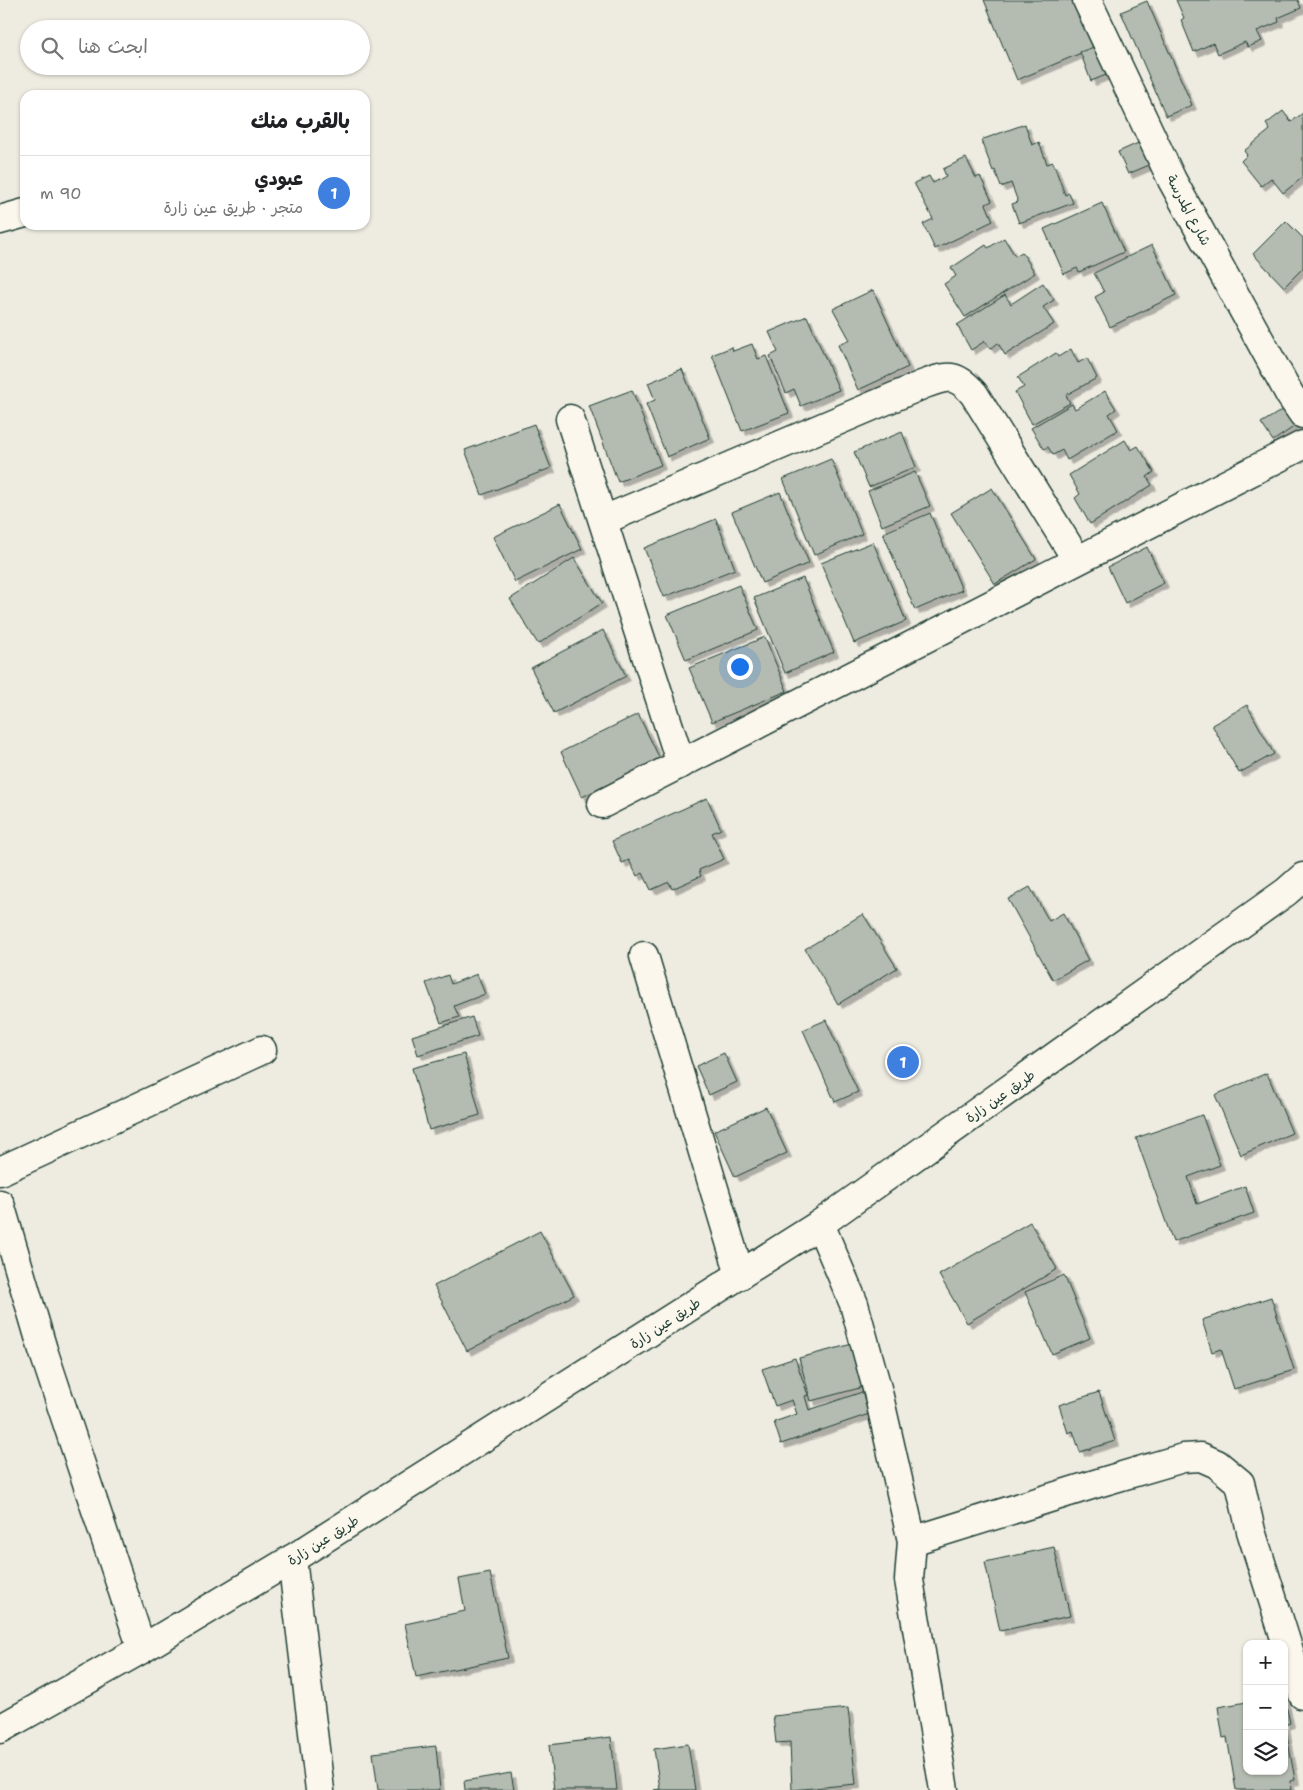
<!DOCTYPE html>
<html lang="ar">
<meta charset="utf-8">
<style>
body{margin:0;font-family:"Shantell Sans","Playpen Sans Arabic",sans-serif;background:#f6f6f6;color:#202124;direction:rtl}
.controls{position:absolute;right:15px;bottom:15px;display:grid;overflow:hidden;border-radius:10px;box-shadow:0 1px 4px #0004}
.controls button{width:45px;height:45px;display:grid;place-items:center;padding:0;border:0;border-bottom:1px solid #e0e0e0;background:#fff;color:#202124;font:25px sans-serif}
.you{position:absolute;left:739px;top:666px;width:18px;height:18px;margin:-12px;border:4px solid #fff;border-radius:50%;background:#1a73e8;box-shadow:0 0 0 8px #1a73e833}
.badge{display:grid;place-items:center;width:32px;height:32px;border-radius:50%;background:#2563eb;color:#fff;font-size:16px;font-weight:700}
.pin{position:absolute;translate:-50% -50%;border:2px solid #fff;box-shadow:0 1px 5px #0006}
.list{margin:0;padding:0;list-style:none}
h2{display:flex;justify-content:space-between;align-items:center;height:65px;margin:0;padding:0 20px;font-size:21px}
h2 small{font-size:16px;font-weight:400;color:#757577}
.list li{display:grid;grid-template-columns:32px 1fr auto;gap:15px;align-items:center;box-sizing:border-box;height:75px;padding:0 20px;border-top:1px solid #e0e0e0}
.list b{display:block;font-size:19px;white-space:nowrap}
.list p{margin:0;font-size:16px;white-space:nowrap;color:#757577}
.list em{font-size:16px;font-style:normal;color:#757577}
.icon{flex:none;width:28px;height:28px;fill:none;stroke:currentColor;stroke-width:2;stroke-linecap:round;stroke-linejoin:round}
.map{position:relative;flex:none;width:1303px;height:1790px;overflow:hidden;direction:ltr}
.search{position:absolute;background:#fff;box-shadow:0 1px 4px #0004;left:20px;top:20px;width:350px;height:55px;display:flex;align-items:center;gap:12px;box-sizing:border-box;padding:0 18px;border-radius:28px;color:#757577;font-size:19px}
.panel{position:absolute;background:#fff;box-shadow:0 1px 4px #0004;left:20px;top:90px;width:350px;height:140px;border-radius:15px;direction:rtl}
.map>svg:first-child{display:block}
</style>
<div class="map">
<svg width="1303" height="1790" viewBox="0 0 1303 1790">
<defs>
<filter id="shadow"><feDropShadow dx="4.5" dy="4.5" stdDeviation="0" flood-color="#0004"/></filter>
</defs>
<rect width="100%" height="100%" fill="#eeece1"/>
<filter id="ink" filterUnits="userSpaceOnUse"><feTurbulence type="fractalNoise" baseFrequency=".02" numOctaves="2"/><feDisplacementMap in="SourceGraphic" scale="10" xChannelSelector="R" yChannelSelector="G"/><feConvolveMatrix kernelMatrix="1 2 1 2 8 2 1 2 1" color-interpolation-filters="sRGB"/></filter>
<g filter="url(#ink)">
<g fill="#b4bbb0" stroke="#1f3d34" filter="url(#shadow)">
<path d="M984,0H1073L1093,48L1017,80Z"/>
<path d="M1176,0H1298L1301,8L1278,18L1279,22L1257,31L1262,41L1248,47L1245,42L1218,54L1213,43L1194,52L1181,20L1184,18Z"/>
<path d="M1147,1L1192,105L1166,116L1121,12Z"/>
<path d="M1094,47L1106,75L1091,81L1080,52Z"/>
<path d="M1283,111L1291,122L1303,113V177L1283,193L1271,178L1261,186L1241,161L1247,155L1244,151L1270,130L1266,124Z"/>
<path d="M1025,124L1032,145L1039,142L1047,164L1053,162L1065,195L1069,193L1073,203L1019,223L1012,204L1018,202L1011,183L1001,187L995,170L993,171L981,140Z"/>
<path d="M1145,140L1154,163L1128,174L1118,152Z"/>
<path d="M966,158L976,178L980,176L992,201L986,204L993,221L935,249L923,224L933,219L914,183L929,176L933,183L946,176L943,169Z"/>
<path d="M1102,203L1124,252L1079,272L1077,268L1064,274L1044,229Z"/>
<path d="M1286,221L1303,238V268L1284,287L1253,254Z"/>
<path d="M1004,238L1015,256L1022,252L1035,273L965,317L944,284L956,276L951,268L986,245L988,248Z"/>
<path d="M1152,245L1176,295L1110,327L1095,297L1104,292L1094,273Z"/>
<path d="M1043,283L1054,300L1043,307L1054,324L1005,355L998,343L990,349L985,341L971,350L957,325L1005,295L1011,304Z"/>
<path d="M873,290L908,367L858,390L838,345L850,340L833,309Z"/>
<path d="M807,316L839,390L801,406L794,389L786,393L770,356L778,352L769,332Z"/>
<path d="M752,344L758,359L766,356L789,413L742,431L712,355L732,347L733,351Z"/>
<path d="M1071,349L1078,363L1087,358L1097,378L1066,395L1070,403L1032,424L1015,392L1024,387L1018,377L1056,353L1058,357Z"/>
<path d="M682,369L710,438L667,457L646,404L655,400L648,383Z"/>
<path d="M632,390L661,465L618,482L589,406Z"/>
<path d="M1105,391L1116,409L1109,414L1118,430L1067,460L1062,450L1053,455L1048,447L1044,449L1031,428L1072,404L1075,409Z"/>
<path d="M1284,409L1295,426L1273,441L1261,423Z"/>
<path d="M534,424L551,468L482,495L465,450Z"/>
<path d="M902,432L916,467L869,487L854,452Z"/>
<path d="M1125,440L1131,450L1138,446L1154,472L1147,477L1152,485L1090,524L1075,498L1080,494L1069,475Z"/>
<path d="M831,459L862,534L814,555L783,479Z"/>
<path d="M915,472L930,506L882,526L868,491Z"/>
<path d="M992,488L1036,559L995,584L951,513Z"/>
<path d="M780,492L809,563L762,583L732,512Z"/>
<path d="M560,504L582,549L515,582L493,537Z"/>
<path d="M930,513L962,590L915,610L883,533Z"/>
<path d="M716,519L735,569L664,597L644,548Z"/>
<path d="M873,542L906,621L854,643L821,563Z"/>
<path d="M1147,547L1164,583L1125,603L1108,567Z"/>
<path d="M574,558L602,603L538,644L510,599Z"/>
<path d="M803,578L834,652L785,673L754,598Z"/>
<path d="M739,585L758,630L686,660L667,615Z"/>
<path d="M603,630L626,676L554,713L531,668Z"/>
<path d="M765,637L787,691L712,722L689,668Z"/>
<path d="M1247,705L1274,754L1239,773L1212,725Z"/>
<path d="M638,714L660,759L582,797L561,752Z"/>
<path d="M707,798L721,829L712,833L724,859L699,870L701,876L672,889L669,882L651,890L643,873L637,876L629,860L622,863L612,841Z"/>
<path d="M1030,887L1049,921L1063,913L1088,960L1053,980L1008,899Z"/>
<path d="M863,914L897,968L838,1004L805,949Z"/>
<path d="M477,974L485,994L454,1006L459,1017L441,1023L426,983L448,975L451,984Z"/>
<path d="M472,1017L478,1036L418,1055L412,1036Z"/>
<path d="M826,1020L858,1092L835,1102L803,1030Z"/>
<path d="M724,1053L737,1082L709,1095L696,1066Z"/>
<path d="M464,1054L480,1115L429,1130L412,1068Z"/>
<path d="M1267,1073L1292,1133L1241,1155L1215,1095Z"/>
<path d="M766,1107L787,1153L735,1177L714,1131Z"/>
<path d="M1202,1115L1220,1165L1188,1177L1197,1204L1245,1186L1254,1213L1173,1242L1136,1138Z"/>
<path d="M1030,1222L1057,1269L967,1323L939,1275Z"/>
<path d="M540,1231L574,1295L467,1351L434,1286Z"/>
<path d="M1064,1275L1090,1338L1052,1354L1025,1292Z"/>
<path d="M1271,1297L1294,1370L1234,1389L1221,1349L1212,1352L1202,1320Z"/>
<path d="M856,1343L867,1386L811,1401L799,1358Z"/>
<path d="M795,1358L808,1395L805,1396L809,1410L865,1391L872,1413L781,1444L774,1422L797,1414L792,1400L775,1406L762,1369Z"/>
<path d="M1099,1392L1115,1441L1080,1452L1073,1431L1068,1433L1059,1405Z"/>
<path d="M1054,1547L1070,1616L1000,1631L985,1562Z"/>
<path d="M490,1573L508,1658L416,1677L405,1624L465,1611L459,1579Z"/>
<path d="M1284,1695L1290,1723L1285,1725L1295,1780L1290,1781L1291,1790H1236L1227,1737L1223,1738L1218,1707L1247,1702V1771H1284Z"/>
<path d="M848,1708L856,1784L792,1790L790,1742L776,1743L773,1716Z"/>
<path d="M611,1737L617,1790H554L549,1745Z"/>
<path d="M688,1744L695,1790H654L660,1789L654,1749Z"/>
<path d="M436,1746L440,1790H378L373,1753Z"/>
<path d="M511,1773L514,1790H465L464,1781Z"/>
</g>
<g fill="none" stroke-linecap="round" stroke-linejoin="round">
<defs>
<g id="minor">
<path d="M1087,0L1172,180L1290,395L1303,414"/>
<path d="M0,220L25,213"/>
<path d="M570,419L681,764"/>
<path d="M604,520L922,385C947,376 955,372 974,394L1077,560"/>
<path d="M602,804L1303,445"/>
<path d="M644,956L740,1275"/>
<path d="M0,1171L262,1050"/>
<path d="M0,1204L43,1350L142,1649"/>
<path d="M820,1224L854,1304L878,1392L912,1541L909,1580L944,1790"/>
<path d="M912,1541L1098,1483L1183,1458L1201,1457L1217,1464L1240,1483L1251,1531L1303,1695"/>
<path d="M292,1559L320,1790"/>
</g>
<path id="primary" d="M0,1729L142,1649L292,1559L820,1224L1286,892L1303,877"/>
</defs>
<use href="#minor" stroke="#1f3d34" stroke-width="31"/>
<use href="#primary" stroke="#1f3d34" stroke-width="31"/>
<use href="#minor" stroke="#fbf7ec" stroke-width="28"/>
<use href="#primary" stroke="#fbf7ec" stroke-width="28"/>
</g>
</g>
<g text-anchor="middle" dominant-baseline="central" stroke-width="4.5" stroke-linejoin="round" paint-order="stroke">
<g font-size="14" fill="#1f3d34" stroke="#fbf7ec">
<text transform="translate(1189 210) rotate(62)">شارع المدرسة</text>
<text transform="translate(1000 1096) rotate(-35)">طريق عين زارة</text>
<text transform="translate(665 1323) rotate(-33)">طريق عين زارة</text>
<text transform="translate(323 1540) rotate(-32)">طريق عين زارة</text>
</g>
</g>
</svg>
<div class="controls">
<button>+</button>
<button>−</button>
<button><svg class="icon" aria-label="layers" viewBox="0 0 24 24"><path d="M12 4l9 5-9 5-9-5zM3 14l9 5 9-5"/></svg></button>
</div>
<div class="you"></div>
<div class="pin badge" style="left:903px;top:1062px;background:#3f7fe0">1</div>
<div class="search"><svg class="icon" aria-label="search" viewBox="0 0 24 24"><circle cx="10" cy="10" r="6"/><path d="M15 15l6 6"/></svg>ابحث هنا</div>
<section class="panel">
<h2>بالقرب منك<small></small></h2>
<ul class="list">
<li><span class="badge" style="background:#3f7fe0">1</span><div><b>عبودي</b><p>متجر · طريق عين زارة</p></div><em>90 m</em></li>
</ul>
</section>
</div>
